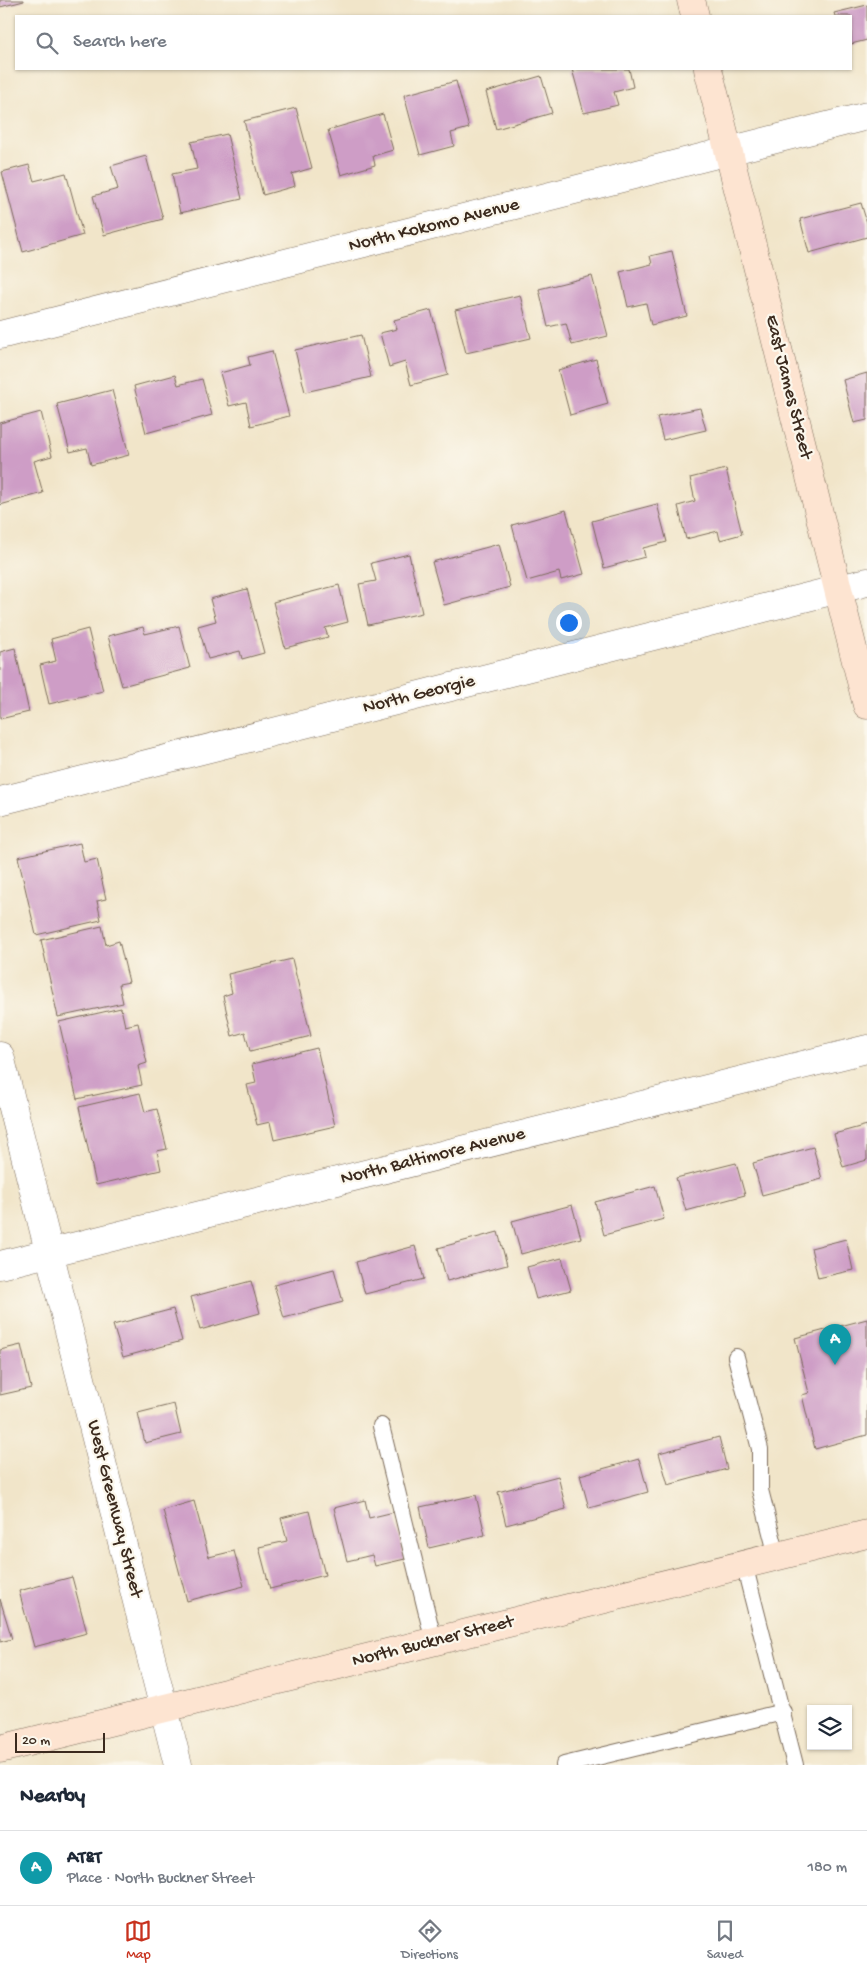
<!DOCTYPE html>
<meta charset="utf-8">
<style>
body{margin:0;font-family:"Gochi Hand",sans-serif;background:#f2f2f3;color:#1f2937}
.controls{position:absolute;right:15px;bottom:15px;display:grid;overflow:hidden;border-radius:0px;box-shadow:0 1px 4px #0004}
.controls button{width:45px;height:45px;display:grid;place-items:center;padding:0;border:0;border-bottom:1px solid #e0e1e3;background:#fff;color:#1f2937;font:25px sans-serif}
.scale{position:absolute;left:15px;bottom:12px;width:90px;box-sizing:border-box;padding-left:5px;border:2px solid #3b2a1e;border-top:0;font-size:14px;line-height:18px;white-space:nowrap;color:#3b2a1e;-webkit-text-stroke:4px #fbf7ec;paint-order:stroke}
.you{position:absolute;left:568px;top:622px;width:18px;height:18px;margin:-12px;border:4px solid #fff;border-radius:50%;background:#1a73e8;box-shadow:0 0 0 8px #1a73e833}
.badge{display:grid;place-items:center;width:32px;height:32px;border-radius:50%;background:#c8321e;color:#fff;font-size:16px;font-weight:700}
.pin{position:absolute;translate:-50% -41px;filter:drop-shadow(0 1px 2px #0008)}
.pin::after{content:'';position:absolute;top:26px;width:18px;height:15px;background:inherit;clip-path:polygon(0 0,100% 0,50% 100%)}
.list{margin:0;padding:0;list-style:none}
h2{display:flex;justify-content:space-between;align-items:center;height:65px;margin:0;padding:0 20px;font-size:21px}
h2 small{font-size:16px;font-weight:400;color:#747a83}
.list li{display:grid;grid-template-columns:32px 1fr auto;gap:15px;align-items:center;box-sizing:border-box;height:75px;padding:0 20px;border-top:1px solid #e0e1e3}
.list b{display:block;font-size:19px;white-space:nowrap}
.list p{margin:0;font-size:16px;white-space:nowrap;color:#747a83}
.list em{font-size:16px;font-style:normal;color:#747a83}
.icon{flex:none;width:28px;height:28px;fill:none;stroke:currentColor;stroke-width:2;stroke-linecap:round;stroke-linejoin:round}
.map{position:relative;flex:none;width:867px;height:1765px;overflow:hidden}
.search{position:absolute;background:#fff;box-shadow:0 1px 4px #0004;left:15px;right:15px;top:15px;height:55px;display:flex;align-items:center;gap:12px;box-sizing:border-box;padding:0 18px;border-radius:0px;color:#747a83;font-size:19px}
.sheet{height:140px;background:#fff}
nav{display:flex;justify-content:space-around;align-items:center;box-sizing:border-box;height:70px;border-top:1px solid #e0e1e3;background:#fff;font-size:14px;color:#747a83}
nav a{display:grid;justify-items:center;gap:2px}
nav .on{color:#c8321e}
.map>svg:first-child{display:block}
</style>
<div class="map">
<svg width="867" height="1765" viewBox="0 0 867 1765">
<rect width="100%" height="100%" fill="#fbf7ec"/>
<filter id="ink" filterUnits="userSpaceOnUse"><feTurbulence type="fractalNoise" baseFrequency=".02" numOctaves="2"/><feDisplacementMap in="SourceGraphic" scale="10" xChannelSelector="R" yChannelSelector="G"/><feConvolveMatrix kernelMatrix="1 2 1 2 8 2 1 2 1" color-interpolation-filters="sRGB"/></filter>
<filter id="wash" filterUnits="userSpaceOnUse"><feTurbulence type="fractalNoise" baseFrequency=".0096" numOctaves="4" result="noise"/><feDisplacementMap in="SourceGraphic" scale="20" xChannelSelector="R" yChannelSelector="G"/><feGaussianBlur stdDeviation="1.12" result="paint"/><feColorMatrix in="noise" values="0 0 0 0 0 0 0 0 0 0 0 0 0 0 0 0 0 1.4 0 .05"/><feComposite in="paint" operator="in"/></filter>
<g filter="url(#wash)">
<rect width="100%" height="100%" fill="#f1e5c9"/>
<g id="blocks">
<g fill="#ce9dc6">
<path d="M0,0H24V1L0,7Z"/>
<path d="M867,5V40L851,44V16H835L834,13Z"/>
<path d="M572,69H629L633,87L614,92L618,105L584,113Z"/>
<path d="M541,76L552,113L496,129L486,92Z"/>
<path d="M456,81L469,128L451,133L454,146L420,155L404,95Z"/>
<path d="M296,108L312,168L292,174L295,186L263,195L244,121Z"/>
<path d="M383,114L393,150L373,156L375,165L341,175L328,130Z"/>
<path d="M227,134L242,199L180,213L172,174L197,169L191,142Z"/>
<path d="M146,156L163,219L104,235L93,196L118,189L111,166Z"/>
<path d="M29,165L34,181L66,173L83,235L23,252L2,172Z"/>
<path d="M861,203L867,223V237L809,253L800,219Z"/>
<path d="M672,251L687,316L651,325L646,303L628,307L620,272L652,264L650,256Z"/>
<path d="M592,276L608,336L572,345L566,323L548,327L539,289Z"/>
<path d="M520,295L531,338L466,353L455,310Z"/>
<path d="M431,310L448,375L411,385L405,362L389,367L380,333L397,329L394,320Z"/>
<path d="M361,335L371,377L305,392L295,350Z"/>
<path d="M272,351L289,416L251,426L246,402L229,406L220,373L250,365L248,357Z"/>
<path d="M596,359L608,404L570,415L558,370Z"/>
<path d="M867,373V420L854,423L843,380Z"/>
<path d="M175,375L178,385L202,379L212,415L146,433L134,386Z"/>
<path d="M112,390L129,455L91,465L87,448L70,452L57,404Z"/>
<path d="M700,408L706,430L663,440L657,417Z"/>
<path d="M41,412L52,456L34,461L43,493L0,505V423Z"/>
<path d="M726,469L742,534L720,540L718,531L686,539L678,506L695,501L690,478Z"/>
<path d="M657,504L667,542L643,548L645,557L604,568L592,521Z"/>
<path d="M566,510L584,574L561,580L559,572L527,581L512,525Z"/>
<path d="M499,544L510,587L444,605L432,562Z"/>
<path d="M409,554L422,613L368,625L359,584L376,581L371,563Z"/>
<path d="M339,585L348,622L325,628L328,637L285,648L273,602Z"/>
<path d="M247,589L264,653L242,659L240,651L208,659L198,626L216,621L210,599Z"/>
<path d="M179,626L190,668L122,686L108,636L143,627L145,634Z"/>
<path d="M88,629L103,691L49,704L40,665L56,661L51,639Z"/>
<path d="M15,648L29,712L0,719V652Z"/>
<path d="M80,843L84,862L97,859L106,899L97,901L101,920L36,935L18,857Z"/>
<path d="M102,926L106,945L119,941L129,982L119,984L123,1003L58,1017L41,940Z"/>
<path d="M292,959L311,1036L250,1051L245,1032L232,1036L223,996L232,993L228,974Z"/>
<path d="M121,1008L125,1026L138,1023L147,1063L138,1066L142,1085L77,1099L59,1022Z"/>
<path d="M317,1048L335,1126L274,1140L270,1122L257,1125L247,1085L256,1083L252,1064Z"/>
<path d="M140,1093L145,1112L157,1109L167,1149L157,1151L161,1170L96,1185L79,1107Z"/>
<path d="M867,1125V1160L843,1167L834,1134Z"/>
<path d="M813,1147L822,1179L762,1195L753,1163Z"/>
<path d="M736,1163L745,1195L686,1211L676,1178Z"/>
<path d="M655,1186L664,1219L604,1235L595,1202Z"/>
<path d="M572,1205L581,1238L521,1254L512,1221Z"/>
<path d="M498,1232L507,1265L447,1281L438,1248Z"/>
<path d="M846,1239L853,1270L818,1278L811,1248Z"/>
<path d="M415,1246L424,1279L365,1294L356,1262Z"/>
<path d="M562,1258L571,1290L536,1299L527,1267Z"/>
<path d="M334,1269L343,1302L284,1318L274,1285Z"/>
<path d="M251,1281L260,1313L200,1330L191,1297Z"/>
<path d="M173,1309L182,1341L123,1357L113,1325Z"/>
<path d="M867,1319V1435L815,1449L802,1395L809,1393L795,1338Z"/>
<path d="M21,1345L31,1388L0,1395V1350Z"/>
<path d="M174,1404L181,1434L145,1443L138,1413Z"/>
<path d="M719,1437L727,1469L668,1485L659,1453Z"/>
<path d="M639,1459L648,1492L589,1508L580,1475Z"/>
<path d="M558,1476L566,1509L506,1525L498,1492Z"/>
<path d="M476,1495L485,1535L429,1548L420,1507Z"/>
<path d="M365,1500L369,1518L394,1512L405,1559L375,1566L372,1555L347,1561L334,1508Z"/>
<path d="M194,1501L209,1557L234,1551L244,1586L187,1601L163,1510Z"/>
<path d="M309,1511L325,1575L270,1589L259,1547L287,1541L281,1518Z"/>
<path d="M72,1577L87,1633L34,1647L19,1591Z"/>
<path d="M0,1599L12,1639L0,1642Z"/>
</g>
</g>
</g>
<g filter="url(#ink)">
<use href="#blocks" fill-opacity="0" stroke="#7b6b5a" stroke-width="1"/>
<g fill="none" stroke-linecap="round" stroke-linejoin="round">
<defs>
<g id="lane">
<path d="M736,1357L760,1449V1490L777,1556"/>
<path d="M381,1426L434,1642"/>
<path d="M744,1564L795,1765"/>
<path d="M564,1765L783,1712"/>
</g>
<g id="street">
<path d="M0,335L867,116"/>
<path d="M0,801L867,582"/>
<path d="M0,1056L178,1765"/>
<path d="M0,1265L867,1049"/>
</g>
<g id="secondary">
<path d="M691,0L695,16"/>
<path d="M708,69L867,705"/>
<path d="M0,1749L867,1534"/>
</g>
</defs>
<use href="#lane" stroke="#7b6b5a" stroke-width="18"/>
<use href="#street" stroke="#7b6b5a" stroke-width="29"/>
<use href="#secondary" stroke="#7b6b5a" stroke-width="29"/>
<use href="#lane" stroke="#fff" stroke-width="16"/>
<use href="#street" stroke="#fff" stroke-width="28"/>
<use href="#secondary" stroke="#fde4d1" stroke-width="28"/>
</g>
</g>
<g text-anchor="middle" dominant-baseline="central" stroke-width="4.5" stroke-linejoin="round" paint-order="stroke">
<g font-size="19" fill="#3b2a1e" stroke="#fbf7ec">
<text transform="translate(434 226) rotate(-14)">North Kokomo Avenue</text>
<text transform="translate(788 387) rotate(76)">East James Street</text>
<text transform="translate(419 695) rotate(-14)">North Georgie</text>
<text transform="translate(433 1157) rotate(-14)">North Baltimore Avenue</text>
<text transform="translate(114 1509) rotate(76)">West Greenway Street</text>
<text transform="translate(433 1642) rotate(-14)">North Buckner Street</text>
</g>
</g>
</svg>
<div class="controls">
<button><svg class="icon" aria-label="layers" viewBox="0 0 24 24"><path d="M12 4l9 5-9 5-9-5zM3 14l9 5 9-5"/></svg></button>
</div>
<div class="scale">20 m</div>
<div class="you"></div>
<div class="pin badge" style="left:835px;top:1365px;background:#0f9aa8">A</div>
<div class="search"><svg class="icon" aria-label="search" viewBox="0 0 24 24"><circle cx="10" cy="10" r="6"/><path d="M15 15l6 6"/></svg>Search here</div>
</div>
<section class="sheet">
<h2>Nearby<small></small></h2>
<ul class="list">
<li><span class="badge" style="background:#0f9aa8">A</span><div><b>AT&amp;T</b><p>Place · North Buckner Street</p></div><em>180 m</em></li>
</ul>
</section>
<nav>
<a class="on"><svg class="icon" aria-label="map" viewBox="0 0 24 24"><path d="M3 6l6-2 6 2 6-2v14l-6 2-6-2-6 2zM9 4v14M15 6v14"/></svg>Map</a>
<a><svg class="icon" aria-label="directions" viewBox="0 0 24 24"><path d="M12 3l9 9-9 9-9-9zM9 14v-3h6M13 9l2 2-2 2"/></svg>Directions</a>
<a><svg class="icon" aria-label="saved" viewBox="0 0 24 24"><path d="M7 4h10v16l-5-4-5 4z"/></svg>Saved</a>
</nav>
